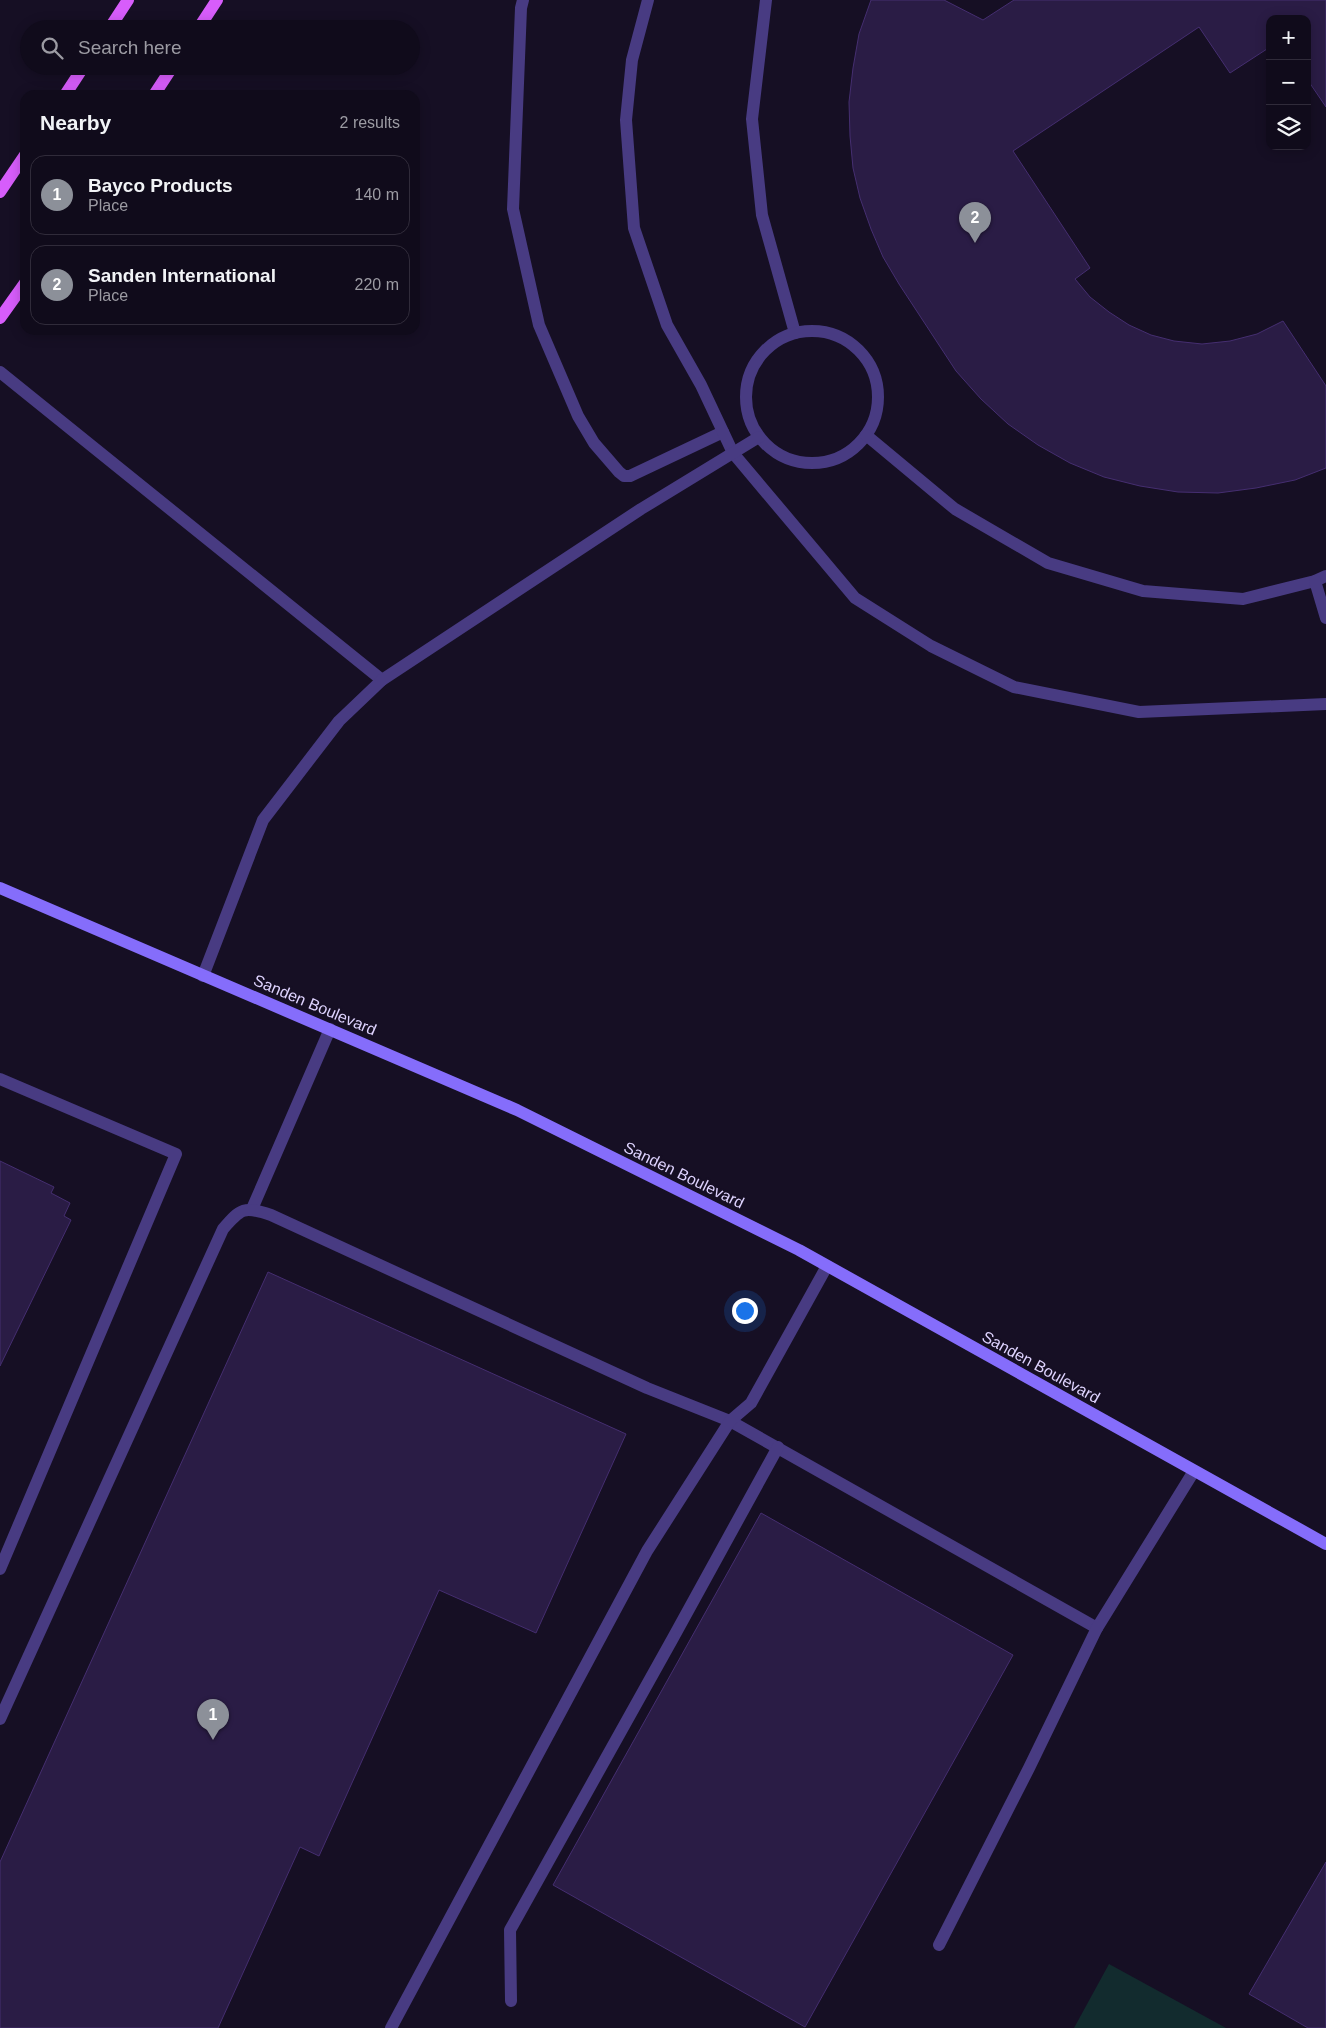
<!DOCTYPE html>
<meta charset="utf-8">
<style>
body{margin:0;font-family:Arial,sans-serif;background:#1e1928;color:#f1f3f6}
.controls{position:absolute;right:15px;top:15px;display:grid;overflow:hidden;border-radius:10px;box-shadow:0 2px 12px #0003}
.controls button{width:45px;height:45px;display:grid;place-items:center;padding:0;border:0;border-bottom:1px solid #302b3a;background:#100b1b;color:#f1f3f6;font:25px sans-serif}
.you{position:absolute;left:744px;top:1310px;width:18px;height:18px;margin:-12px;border:4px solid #fff;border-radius:50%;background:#1a73e8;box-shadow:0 0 0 8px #1a73e833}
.badge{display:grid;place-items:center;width:32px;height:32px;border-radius:50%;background:#8c9099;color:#fff;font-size:16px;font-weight:700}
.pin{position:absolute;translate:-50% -41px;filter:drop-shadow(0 1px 2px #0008)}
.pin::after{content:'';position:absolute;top:26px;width:18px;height:15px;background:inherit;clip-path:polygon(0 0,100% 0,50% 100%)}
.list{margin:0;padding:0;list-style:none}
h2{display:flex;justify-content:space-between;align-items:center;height:65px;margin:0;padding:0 20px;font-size:21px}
h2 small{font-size:16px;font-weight:400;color:#9c9ba3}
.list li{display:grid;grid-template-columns:32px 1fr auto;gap:15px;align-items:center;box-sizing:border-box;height:80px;margin:0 10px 10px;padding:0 10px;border:1px solid #302b3a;border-radius:15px}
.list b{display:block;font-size:19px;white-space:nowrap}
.list p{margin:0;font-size:16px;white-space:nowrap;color:#9c9ba3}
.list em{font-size:16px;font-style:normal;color:#9c9ba3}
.icon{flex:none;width:28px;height:28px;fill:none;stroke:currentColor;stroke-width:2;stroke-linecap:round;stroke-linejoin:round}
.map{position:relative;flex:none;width:1326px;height:2028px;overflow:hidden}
.search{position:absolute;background:#100b1b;box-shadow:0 2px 12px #0003;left:20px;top:20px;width:400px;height:55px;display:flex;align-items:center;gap:12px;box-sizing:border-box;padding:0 18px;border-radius:28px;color:#9c9ba3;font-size:19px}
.panel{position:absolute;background:#100b1b;box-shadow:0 2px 12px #0003;left:20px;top:90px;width:400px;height:245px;border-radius:15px}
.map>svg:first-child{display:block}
</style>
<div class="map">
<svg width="1326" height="2028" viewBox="0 0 1326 2028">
<rect width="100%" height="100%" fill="#160f24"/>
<path fill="#122b2e" d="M1109,1964L1226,2028H1074Z"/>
<g fill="#2a1c45" stroke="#452e70">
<path d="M871,0H944L983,20L1014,0H1326V107L1307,79V19H1270V47L1230,73L1199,27L1013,151L1090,268L1075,279L1090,297L1109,312L1129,325L1151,335L1174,341L1202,344L1230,341L1257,334L1283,321L1326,386V468L1295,480L1256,488L1218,493L1178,492L1140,486L1104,477L1070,463L1038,445L1008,424L981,399L956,371L899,284L883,257L871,229L860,198L853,168L850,136L849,102L853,68L859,34Z"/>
<path d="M0,1161L54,1187L51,1193L70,1203L64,1216L71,1220L0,1366Z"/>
<path d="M268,1272L626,1434L536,1633L439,1590L319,1856L300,1847L218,2028H0V1862Z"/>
<path d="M761,1513L1013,1655L805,2027L553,1885Z"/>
<path d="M1326,1862V2028H1308L1249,1994Z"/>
</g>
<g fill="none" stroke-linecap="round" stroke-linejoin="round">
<g stroke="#483b82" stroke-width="12">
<path d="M523,0L521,8L513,209L539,325L578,416L594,443L619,472L624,476H630L723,432"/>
<path d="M648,0L632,60L626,120L634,228L667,325L701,385L733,453L855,598L931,646L1014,687L1139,712L1326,704"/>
<path d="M766,0L752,119L762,215L795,333"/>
<circle cx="812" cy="397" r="66"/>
<path d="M0,372L382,680"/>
<path d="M866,435L955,509L1048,563L1143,591L1243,599L1315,581L1326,576"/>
<path d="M1315,581L1326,618"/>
<path d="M203,976L263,820L339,721L382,680L641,509L759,437"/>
<path d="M0,1079L176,1154L0,1569"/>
<path d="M252,1209L330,1029"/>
<path d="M0,1719L223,1229C241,1208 244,1206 271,1215L647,1388L730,1421L1097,1628"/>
<path d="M939,1945L1029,1768L1097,1628L1194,1471"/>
<path d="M511,2001L510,1930L673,1638L778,1447"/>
<path d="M391,2028L647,1551L730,1421L751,1403L827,1266"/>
</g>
<path stroke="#856dfb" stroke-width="12" d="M0,888L517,1110L799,1250L1326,1544"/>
<g stroke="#d75dfb" stroke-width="12">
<path d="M109,29L128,0"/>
<path d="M198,29L217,0"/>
<path d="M65,95L84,66"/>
<path d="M154,95L173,66"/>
<path d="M0,192L25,155"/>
<path d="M0,318L25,283"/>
</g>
</g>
<g text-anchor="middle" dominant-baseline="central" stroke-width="4" stroke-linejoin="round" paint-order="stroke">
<g font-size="16" fill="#ded3fe" stroke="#160f24">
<text transform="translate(315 1005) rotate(23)">Sanden Boulevard</text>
<text transform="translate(684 1175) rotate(26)">Sanden Boulevard</text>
<text transform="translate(1041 1367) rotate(29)">Sanden Boulevard</text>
</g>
</g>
</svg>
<div class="controls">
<button>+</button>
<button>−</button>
<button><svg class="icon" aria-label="layers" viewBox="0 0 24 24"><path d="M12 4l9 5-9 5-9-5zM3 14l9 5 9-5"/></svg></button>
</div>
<div class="you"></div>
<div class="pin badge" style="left:213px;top:1740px">1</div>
<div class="pin badge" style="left:975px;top:243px">2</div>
<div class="search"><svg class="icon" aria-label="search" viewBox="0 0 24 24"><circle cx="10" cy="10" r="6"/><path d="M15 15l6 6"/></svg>Search here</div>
<section class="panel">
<h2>Nearby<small>2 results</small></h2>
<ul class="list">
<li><span class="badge">1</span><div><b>Bayco Products</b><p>Place</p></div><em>140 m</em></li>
<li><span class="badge">2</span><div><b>Sanden International</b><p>Place</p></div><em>220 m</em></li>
</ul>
</section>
</div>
